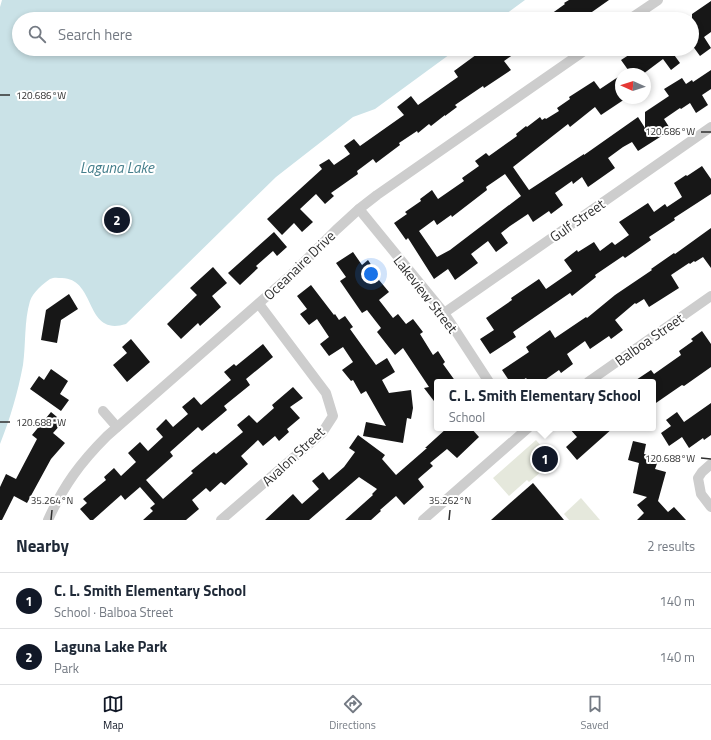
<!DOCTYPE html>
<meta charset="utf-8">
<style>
body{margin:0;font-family:"Titillium Web",sans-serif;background:#f2f2f3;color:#1f2937}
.compass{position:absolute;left:615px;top:68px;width:36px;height:36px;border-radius:50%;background:#fff;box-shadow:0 2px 6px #0003;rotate:273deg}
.you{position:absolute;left:371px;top:274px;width:14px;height:14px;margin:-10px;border:3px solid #fff;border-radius:50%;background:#1a73e8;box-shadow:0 0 0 6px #1a73e833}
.badge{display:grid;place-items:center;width:26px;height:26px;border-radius:50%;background:#111827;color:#fff;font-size:13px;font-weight:700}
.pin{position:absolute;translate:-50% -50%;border:2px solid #fff;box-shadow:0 1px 4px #0006}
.popup{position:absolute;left:434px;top:379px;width:222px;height:52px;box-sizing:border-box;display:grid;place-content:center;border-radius:4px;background:#fff;filter:drop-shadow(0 1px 3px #0005);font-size:13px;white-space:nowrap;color:#747a83}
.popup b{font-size:15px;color:#1f2937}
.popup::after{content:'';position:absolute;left:50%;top:100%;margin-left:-8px;border:8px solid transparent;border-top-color:#fff}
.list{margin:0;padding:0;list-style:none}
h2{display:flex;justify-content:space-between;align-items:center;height:52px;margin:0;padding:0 16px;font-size:17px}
h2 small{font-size:13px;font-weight:400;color:#747a83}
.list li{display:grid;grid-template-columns:26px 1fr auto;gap:12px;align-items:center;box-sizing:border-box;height:56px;padding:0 16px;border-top:1px solid #e0e1e3}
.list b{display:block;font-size:15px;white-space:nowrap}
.list p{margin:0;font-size:13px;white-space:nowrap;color:#747a83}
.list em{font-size:13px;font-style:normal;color:#747a83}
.icon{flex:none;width:22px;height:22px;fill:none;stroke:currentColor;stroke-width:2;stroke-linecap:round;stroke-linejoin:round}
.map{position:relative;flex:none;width:711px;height:520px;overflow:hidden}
.search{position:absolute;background:#fff;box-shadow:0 2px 6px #0003;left:12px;right:12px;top:12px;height:44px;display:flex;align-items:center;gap:10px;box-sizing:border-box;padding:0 14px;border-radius:22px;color:#747a83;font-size:15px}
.sheet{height:164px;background:#fff}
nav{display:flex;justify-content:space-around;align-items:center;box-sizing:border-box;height:56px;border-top:1px solid #e0e1e3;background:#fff;font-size:11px;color:#747a83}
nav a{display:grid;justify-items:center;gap:2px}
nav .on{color:#111827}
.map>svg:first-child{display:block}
</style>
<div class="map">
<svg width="711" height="520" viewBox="0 0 711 520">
<rect width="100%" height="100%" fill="#fff"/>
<g fill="#e5e8dc">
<path d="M536,440L554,461L529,482L527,480L509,496L493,478Z"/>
<path d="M581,498L600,520H569L564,514Z"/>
</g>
<path fill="#cae2e7" d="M2,0H525L499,19H19V49H457L375,109L353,117L276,177L126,324C84,337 97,279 62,278C58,278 54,277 50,279C43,284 33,292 30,301C24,321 26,344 23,365C18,392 10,419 0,444V7Z"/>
<g fill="#171717" fill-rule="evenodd">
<path d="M569,0H609L582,19H544L565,4L564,3Z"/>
<path d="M711,1V32L704,37L711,48L700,56L692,45V14Z"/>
<path d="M484,49H521L504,61L511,70L484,88L483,86L455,105L457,107L445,116V115L431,126L429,124L418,133L417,131L399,143L400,145L376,163L373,159L357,171L358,174L331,193L334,196L325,204L316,194L300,209L313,222L302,232L294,223L282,235L267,219L322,169L319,165L329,159L334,165L350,154L344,146L354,139L360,146L404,115L397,107L411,96L418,105L458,77L454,71Z"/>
<path d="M638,49H677L672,52L680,63L671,70L663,59L643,74H631L621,60Z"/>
<path d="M711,70V89L702,95L708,105L696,113L690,103L681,109L680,108L664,119L671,130L638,151L632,142L623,147L608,158L615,168L588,187L582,177L573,184L572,181L555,193L563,205L551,214L549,211L533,222L528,214L510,226L501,233L508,243L496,252L488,241L471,254L478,263L455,280L448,269L434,279L408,238L406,240L394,223L407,214L405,212L421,201L420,199L432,190L438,199L464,181L462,178L479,166L475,161L486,153L489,156L517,136L516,134L526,126L527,127L540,117L542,120L545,118L546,119L559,111L557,108L570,99L569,97L594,81L600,89L621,75V98L625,99L601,115L595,107L570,127L568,124L513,167L529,190L584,154V155L638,117L645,128V112L669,96L664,89L682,78L686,84L692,80L693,82ZM505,174L521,196L450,250L437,257L419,231L434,220L437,225L451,215L452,217L487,190L486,187Z"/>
<path d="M702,166L711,179V194L674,218L675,220L649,237L651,240L625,258L623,256L595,275L596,277L572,296L570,293L513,332L516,337L490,354L480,339L494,330L486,318L512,300L511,298L539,279L546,289L572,271L564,260L577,250L578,252L594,242L600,251L612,242L615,245L629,235L619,222L648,203L654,212L665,204L667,207L682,197L674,183L686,175L687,176Z"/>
<path d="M711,228V268L703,257L695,262L694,261L690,264L689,263L671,275L679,288L649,307L644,299L636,304L635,303L615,320L623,330L611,339L609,336L590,349L585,341L567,354L573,364L561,373L559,370L542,382H529L526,378L520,382H510L502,370L529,352L526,347L550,330L555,338L586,317L587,318L615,295L652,270L651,269L674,253L675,254Z"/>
<path d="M274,232L287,247L277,256L273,251L256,266L258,268L240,285L228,273Z"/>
<path d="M353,252L362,265L368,260L376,272L374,274L389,292L379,300L393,318L398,314L406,324L413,319L423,332L420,334L433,355L438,351L445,362L443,364L456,382H437V405L424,388L429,387L403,348L395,355L377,332L381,328L367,310L362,313L340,281L346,277L336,263Z"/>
<path d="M213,267L227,283L212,296L221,307L200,326L198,323L181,339L167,324L197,295L190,288Z"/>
<path d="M311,285L334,315L335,314L339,320L345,316L353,327L350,329L376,365L387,358L395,372L382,380L389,393L411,390L413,408L411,419L407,418L403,443L363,436L366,422L386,426L366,391L361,394L353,380L351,381L342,370L353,362L343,347L329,356L320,344L329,337L317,319L309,325L300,314L307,309L297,296Z"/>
<path d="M69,294L78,309L61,320L57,343L41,340L46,310Z"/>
<path d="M702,331L711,344V367L684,386L682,385L653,405V382H633L651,370L654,374L681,355L679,351L693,341L691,339Z"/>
<path d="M131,339L150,362L127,382L113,365L127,353L122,347Z"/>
<path d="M263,344L273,357L246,379L250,385L224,406L227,410L202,431L198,427L170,452L173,456L146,480L163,499L193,473L191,471L214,452L216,454L243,432L237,425L249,415L257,423L274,408L272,405L293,387L303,398L290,407L300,418L287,429L289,432L279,441L275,436L263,446L258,440L241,456L248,464L225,485L221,482L210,492L206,488L192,500L199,509L186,520H143L153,511L150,508L155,504L140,487L125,500L121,495L93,520H90L80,509L87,503L83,499L106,480L104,477L114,468L121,476L136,462L128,453L140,442L148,451L163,437L156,429L166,419L173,427L188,414L182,407L194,397L201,405L231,380L224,372L234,364L236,366Z"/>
<path d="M51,369L68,381L60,394L69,400L61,411L30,389L39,376L44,380Z"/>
<path d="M711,403V435L704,440L703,438L689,448L682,437L669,446L661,433L671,426L666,420L677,412L684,422Z"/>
<path d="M51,412L63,422L53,433L65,443L51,459L27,503L14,496L2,520H0V487L6,474L16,479L37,439L32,435Z"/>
<path d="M447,428H471L479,437L457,458L447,449L430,463L433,466L418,479L424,487L404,505L396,496L380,510L381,511L371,520H345L373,495L372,494L377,489L359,477L309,520H265L293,494L302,504L319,489L312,481L323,472L329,480L344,467L355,452L349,448L358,435L385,455L382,459L396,475L427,448H425Z"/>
<path d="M569,428H613L577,460L566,447L577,437Z"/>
<path d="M633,441L646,444L644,454L659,458L655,469L666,472L658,501L668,512L674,507L686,520H637L644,513L637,505L647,497L633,493L639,463L628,460Z"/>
<path d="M533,483L564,520H491L509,504Z"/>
</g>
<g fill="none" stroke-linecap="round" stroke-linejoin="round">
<g stroke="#cdcdcd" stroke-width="10">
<path d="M630,19L658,0"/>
<path d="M359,209L444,313L489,382"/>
<path d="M444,313L711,127"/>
<path d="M588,382L711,296"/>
<path d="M103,411L117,427"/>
<path d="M711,464L702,472L698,478L701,494L711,507"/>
<path d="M48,520C64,485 80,463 107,436L291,275L336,230L359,209L377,195L587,49"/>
<path d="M221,520L322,433L333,416L326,393L259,304"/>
<path d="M423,520L528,428"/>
</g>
</g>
<path fill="none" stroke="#303030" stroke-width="1.5" d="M0,95H10M701,132H711M0,422H10M701,458L711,459M51,520L52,510M449,520L450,510"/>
<g text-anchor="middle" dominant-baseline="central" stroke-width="4" stroke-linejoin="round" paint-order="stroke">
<g font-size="14" fill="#303030" stroke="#fff">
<text transform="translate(577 220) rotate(-35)">Gulf Street</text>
<text transform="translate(299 265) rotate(-44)">Oceanaire Drive</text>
<text transform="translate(426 294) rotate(52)">Lakeview Street</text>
<text transform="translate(649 339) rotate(-35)">Balboa Street</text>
<text transform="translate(293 456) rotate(-43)">Avalon Street</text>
</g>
<g font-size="15" font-style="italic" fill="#447e8b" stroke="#fff">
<text x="117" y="167">Laguna Lake</text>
</g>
</g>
<g font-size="10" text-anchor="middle" fill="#303030" stroke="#fff" stroke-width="4" stroke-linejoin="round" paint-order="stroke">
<text x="41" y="99">120.686°W</text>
<text x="670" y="135">120.686°W</text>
<text x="41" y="426">120.688°W</text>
<text x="670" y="462">120.688°W</text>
<text x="52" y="504">35.264°N</text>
<text x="450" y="504">35.262°N</text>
</g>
</svg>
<svg class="compass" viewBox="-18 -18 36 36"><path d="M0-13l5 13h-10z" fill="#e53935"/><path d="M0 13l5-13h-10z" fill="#747a83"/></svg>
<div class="you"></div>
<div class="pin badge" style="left:545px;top:459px">1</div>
<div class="popup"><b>C. L. Smith Elementary School</b>School</div>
<div class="pin badge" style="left:117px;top:220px">2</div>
<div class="search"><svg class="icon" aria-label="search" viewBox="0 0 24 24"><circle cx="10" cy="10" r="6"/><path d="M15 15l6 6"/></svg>Search here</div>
</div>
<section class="sheet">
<h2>Nearby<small>2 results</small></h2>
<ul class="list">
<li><span class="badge">1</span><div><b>C. L. Smith Elementary School</b><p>School · Balboa Street</p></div><em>140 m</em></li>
<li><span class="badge">2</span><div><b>Laguna Lake Park</b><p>Park</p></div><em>140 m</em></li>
</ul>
</section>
<nav>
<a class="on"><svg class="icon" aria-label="map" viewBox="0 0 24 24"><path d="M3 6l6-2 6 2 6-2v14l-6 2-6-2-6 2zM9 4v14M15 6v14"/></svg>Map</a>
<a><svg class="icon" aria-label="directions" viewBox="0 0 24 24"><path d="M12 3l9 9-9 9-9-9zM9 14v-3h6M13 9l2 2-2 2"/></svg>Directions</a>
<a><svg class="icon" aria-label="saved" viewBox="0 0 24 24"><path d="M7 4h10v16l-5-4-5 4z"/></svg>Saved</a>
</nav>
